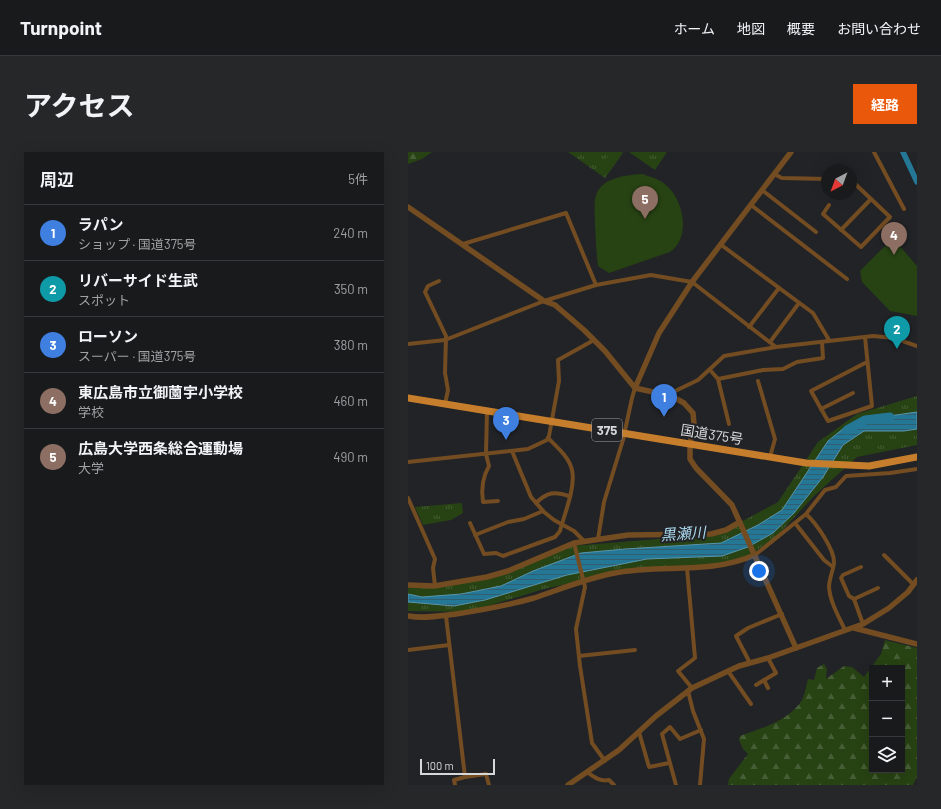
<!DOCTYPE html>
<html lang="ja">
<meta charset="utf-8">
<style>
body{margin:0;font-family:Barlow,"Noto Sans JP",sans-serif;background:#262729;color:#f1f3f6}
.controls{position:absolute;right:12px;bottom:12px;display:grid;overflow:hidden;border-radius:0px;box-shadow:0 4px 16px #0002}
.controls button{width:36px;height:36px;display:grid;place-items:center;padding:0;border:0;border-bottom:1px solid #37383b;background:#191a1c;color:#f1f3f6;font:20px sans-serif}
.compass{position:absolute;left:413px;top:12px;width:36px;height:36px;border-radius:50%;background:#191a1c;box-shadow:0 4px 16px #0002;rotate:221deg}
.scale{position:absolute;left:12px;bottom:10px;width:75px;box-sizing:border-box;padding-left:4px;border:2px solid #d6d7d9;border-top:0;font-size:11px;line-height:14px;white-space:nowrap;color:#d6d7d9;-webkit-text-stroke:3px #212326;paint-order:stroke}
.you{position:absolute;left:351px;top:419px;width:14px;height:14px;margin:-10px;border:3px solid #fff;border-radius:50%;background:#1a73e8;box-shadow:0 0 0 6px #1a73e833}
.badge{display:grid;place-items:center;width:26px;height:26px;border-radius:50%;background:#ea580c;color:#fff;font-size:13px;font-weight:700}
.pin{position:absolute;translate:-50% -33px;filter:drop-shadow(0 1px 2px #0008)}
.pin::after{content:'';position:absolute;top:21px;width:14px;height:12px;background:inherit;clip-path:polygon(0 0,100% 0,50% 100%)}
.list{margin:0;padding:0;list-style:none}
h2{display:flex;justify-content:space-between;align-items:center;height:52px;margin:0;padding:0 16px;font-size:17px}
h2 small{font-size:13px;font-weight:400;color:#9fa1a3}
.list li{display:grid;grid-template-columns:26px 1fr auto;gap:12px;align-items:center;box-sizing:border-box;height:56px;padding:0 16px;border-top:1px solid #37383b}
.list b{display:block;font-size:15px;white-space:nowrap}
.list p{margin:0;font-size:13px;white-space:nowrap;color:#9fa1a3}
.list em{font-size:13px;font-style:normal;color:#9fa1a3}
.icon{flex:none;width:22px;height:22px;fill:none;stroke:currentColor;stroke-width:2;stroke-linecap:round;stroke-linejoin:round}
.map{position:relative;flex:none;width:509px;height:633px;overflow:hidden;border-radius:0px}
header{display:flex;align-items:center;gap:24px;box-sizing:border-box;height:56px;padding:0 20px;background:#191a1c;border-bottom:1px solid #37383b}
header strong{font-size:19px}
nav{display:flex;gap:22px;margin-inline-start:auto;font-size:14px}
.intro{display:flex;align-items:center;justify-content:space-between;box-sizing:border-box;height:96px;padding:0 24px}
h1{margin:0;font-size:28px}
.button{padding:10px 18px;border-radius:0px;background:#ea580c;color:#fff;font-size:14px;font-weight:700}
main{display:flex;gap:24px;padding:0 24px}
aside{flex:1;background:#191a1c;border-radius:0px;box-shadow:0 4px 16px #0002}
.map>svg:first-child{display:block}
</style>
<header>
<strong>Turnpoint</strong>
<nav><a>ホーム</a><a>地図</a><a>概要</a><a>お問い合わせ</a></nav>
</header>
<div class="intro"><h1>アクセス</h1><a class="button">経路</a></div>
<main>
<aside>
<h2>周辺<small>5件</small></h2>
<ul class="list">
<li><span class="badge" style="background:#3f7fe0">1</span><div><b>ラパン</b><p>ショップ · 国道375号</p></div><em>240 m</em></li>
<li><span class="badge" style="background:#0f9aa8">2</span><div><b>リバーサイド生武</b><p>スポット</p></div><em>350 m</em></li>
<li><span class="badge" style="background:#3f7fe0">3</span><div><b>ローソン</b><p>スーパー · 国道375号</p></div><em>380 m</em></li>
<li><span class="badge" style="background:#8d6e63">4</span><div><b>東広島市立御薗宇小学校</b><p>学校</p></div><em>460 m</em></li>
<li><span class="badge" style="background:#8d6e63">5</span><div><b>広島大学西条総合運動場</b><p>大学</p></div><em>490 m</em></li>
</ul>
</aside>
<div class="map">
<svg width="509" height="633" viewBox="0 0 509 633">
<defs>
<pattern id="grass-tufts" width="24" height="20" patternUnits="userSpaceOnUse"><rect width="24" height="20" fill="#274213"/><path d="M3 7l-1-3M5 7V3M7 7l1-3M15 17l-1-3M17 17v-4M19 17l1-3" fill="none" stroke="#465d35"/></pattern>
<pattern id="forest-firs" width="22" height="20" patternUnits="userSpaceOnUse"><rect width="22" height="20" fill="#274213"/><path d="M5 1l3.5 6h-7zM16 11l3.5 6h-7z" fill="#465d35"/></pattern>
<pattern id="water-rules" width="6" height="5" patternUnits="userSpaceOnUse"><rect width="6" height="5" fill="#257796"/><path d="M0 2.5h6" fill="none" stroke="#315e70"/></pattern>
</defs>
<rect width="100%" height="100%" fill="#212326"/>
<g fill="url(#grass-tufts)">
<path d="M160,0H214L215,1L197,26Z"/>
<path d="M221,0H259L247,18Z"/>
<path d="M509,244V293L449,305L406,344L369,384L337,407L287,416L219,419L136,437L60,460L0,459V435L4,436L27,434L100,419L164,394L250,387L318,378L370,350L410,290L449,262Z"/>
<path d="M54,351L55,361L43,368L15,373L7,355Z"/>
</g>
<g fill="url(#forest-firs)" fill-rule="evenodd">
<path d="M0,0H24L14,7L0,12Z"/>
<path d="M477,488L509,496V625L505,633H320L321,627L340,602L335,597L331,588L332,584C354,576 381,569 394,548C397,542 398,534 400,527L406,528L409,516L416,512L419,517L418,527L436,514L444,515L456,525L473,502ZM464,516H494V618H464Z"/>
</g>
<g fill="#274213">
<path d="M203,0L209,4L198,20L192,16Z"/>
<path d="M234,22C243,25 252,27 259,34C276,49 283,86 262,100L201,121L190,114C188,100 188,87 187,73C187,65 186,56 187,48C190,26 216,23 234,22Z"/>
<path d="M485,86L509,114V164L482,159L454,130L452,119Z"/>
</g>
<path fill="url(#water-rules)" stroke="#5a94aa" d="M509,260V277L496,279H456L435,293L415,325L386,361L365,381L340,395L314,404L239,407L159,423L77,448L46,454L0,450V442L14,445L53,442L93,434L125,419L173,401L217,397L313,391L350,373L374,358L420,289L436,276L467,266Z"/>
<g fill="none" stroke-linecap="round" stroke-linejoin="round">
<path stroke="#257796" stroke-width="5.5" d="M495,0L509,30"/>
<path stroke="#257796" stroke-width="9" d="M439,278L457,268L482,265"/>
<g stroke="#734c22" stroke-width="4">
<path d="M466,0L496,57"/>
<path d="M366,22L374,26L419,27"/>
<path d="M354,38L408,80"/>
<path d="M343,53L439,127"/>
<path d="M421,53L415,62L453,95L482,65L443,28"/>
<path d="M433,78L463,47"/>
<path d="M55,92L158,61L188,133"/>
<path d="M312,92L405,161L421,188"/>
<path d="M31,129L20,134L17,140L38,184L37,221L40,238L37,252"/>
<path d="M341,175L371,136"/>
<path d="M457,185L464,254L420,269L403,239L459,210"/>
<path d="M362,190L391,151"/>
<path d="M0,192L37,188L136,149L188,133L243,123L284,130L368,195L465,184L486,186L509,194"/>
<path d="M302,218L310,227L355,218L375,217L389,210L415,206L414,190"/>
<path d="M310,227L321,272"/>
<path d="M350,229L367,287L362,305"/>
<path d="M259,243L290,228L316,204L368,195"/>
<path d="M413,257L445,241"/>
<path d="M79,259L78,302L81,314C74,326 73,337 75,350L90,349"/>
<path d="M104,299L123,345L136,360L146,368L166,379L176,389"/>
<path d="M0,310L120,297L139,288L141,284L151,229L150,208L186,188"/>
<path d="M0,346L27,407L25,416L27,434"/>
<path d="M128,351C139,340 147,339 161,344"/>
<path d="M398,362C408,371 427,398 426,411C425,419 421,427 421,435C422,450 431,465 437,478"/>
<path d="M62,371L76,402L88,401L95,404L147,385L152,379C156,363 168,335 164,318C161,305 149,295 140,286"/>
<path d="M387,371L416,408L425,415"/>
<path d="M67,383L100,370L116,367L135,359"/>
<path d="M190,387L196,350L215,288L224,246L227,236"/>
<path d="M166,391L177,435L168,477L172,514L184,591L197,609"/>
<path d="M347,403L398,362L417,338L428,335L438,324L482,321L509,317"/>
<path d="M476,403L506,433"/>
<path d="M453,415L435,423L433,426L441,444L446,447L455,472"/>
<path d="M279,416L287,506L270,519L284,536"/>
<path d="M446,447L470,436"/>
<path d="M38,464L57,625L46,628L47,633"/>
<path d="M0,498L41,493"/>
<path d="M171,504L227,498"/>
<path d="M342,511L328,484L340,476L374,462"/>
<path d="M320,519L343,552"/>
<path d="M356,528L360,536"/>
<path d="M348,533L368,521L360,506"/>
<path d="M280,539L285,559L296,587L292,633"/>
<path d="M231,580L241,615L261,611"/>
<path d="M179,620C186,625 192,630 201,628L206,633"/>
<path d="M57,625L78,622L81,633"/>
<path d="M268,633L254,582L262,575L272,587L293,578"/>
</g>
<g stroke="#734c22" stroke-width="5.5">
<path d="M0,55L136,149L147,153L176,178L197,199L227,236L263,244L276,251L285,261L286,272L282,292V307L288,316L324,353L388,496"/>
<path d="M227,236L251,181L284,130L383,0"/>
<path d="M0,433L26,434L79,425L100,419L166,391L220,383L303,382L318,378L332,370"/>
<path d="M0,464C15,467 33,464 48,462C74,458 101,453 126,446C153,437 179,426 207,421C256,412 300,423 347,403"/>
<path d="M446,476L509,492"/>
<path d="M160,633L211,598L248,564L284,536L331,514L360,506L455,472L481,456L500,440L509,428"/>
</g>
<path stroke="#c67e2c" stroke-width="7" d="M0,246L398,311L461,314L509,305"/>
</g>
<g text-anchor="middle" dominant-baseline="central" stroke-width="4" stroke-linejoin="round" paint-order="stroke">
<rect fill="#212326" stroke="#a0a1a3" stroke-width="1" x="184" y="267" width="30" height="22" rx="3"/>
<g font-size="13" font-weight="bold" fill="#d6d7d9">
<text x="199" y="278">375</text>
</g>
<g font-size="14" fill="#d6d7d9" stroke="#212326">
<text transform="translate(304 282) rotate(9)">国道375号</text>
</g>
<g font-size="15" font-style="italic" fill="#addbf1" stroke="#212326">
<text transform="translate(275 381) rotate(-4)">黒瀬川</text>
</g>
</g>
</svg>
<div class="controls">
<button>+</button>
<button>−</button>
<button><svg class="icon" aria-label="layers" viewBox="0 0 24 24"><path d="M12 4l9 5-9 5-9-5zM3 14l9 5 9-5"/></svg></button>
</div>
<svg class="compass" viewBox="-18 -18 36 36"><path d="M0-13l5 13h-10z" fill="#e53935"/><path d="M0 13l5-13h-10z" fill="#9fa1a3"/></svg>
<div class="scale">100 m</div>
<div class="you"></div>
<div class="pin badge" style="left:256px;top:265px;background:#3f7fe0">1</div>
<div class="pin badge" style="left:489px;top:197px;background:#0f9aa8">2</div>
<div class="pin badge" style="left:98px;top:288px;background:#3f7fe0">3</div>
<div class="pin badge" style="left:486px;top:103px;background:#8d6e63">4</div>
<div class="pin badge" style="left:237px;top:67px;background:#8d6e63">5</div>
</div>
</main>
